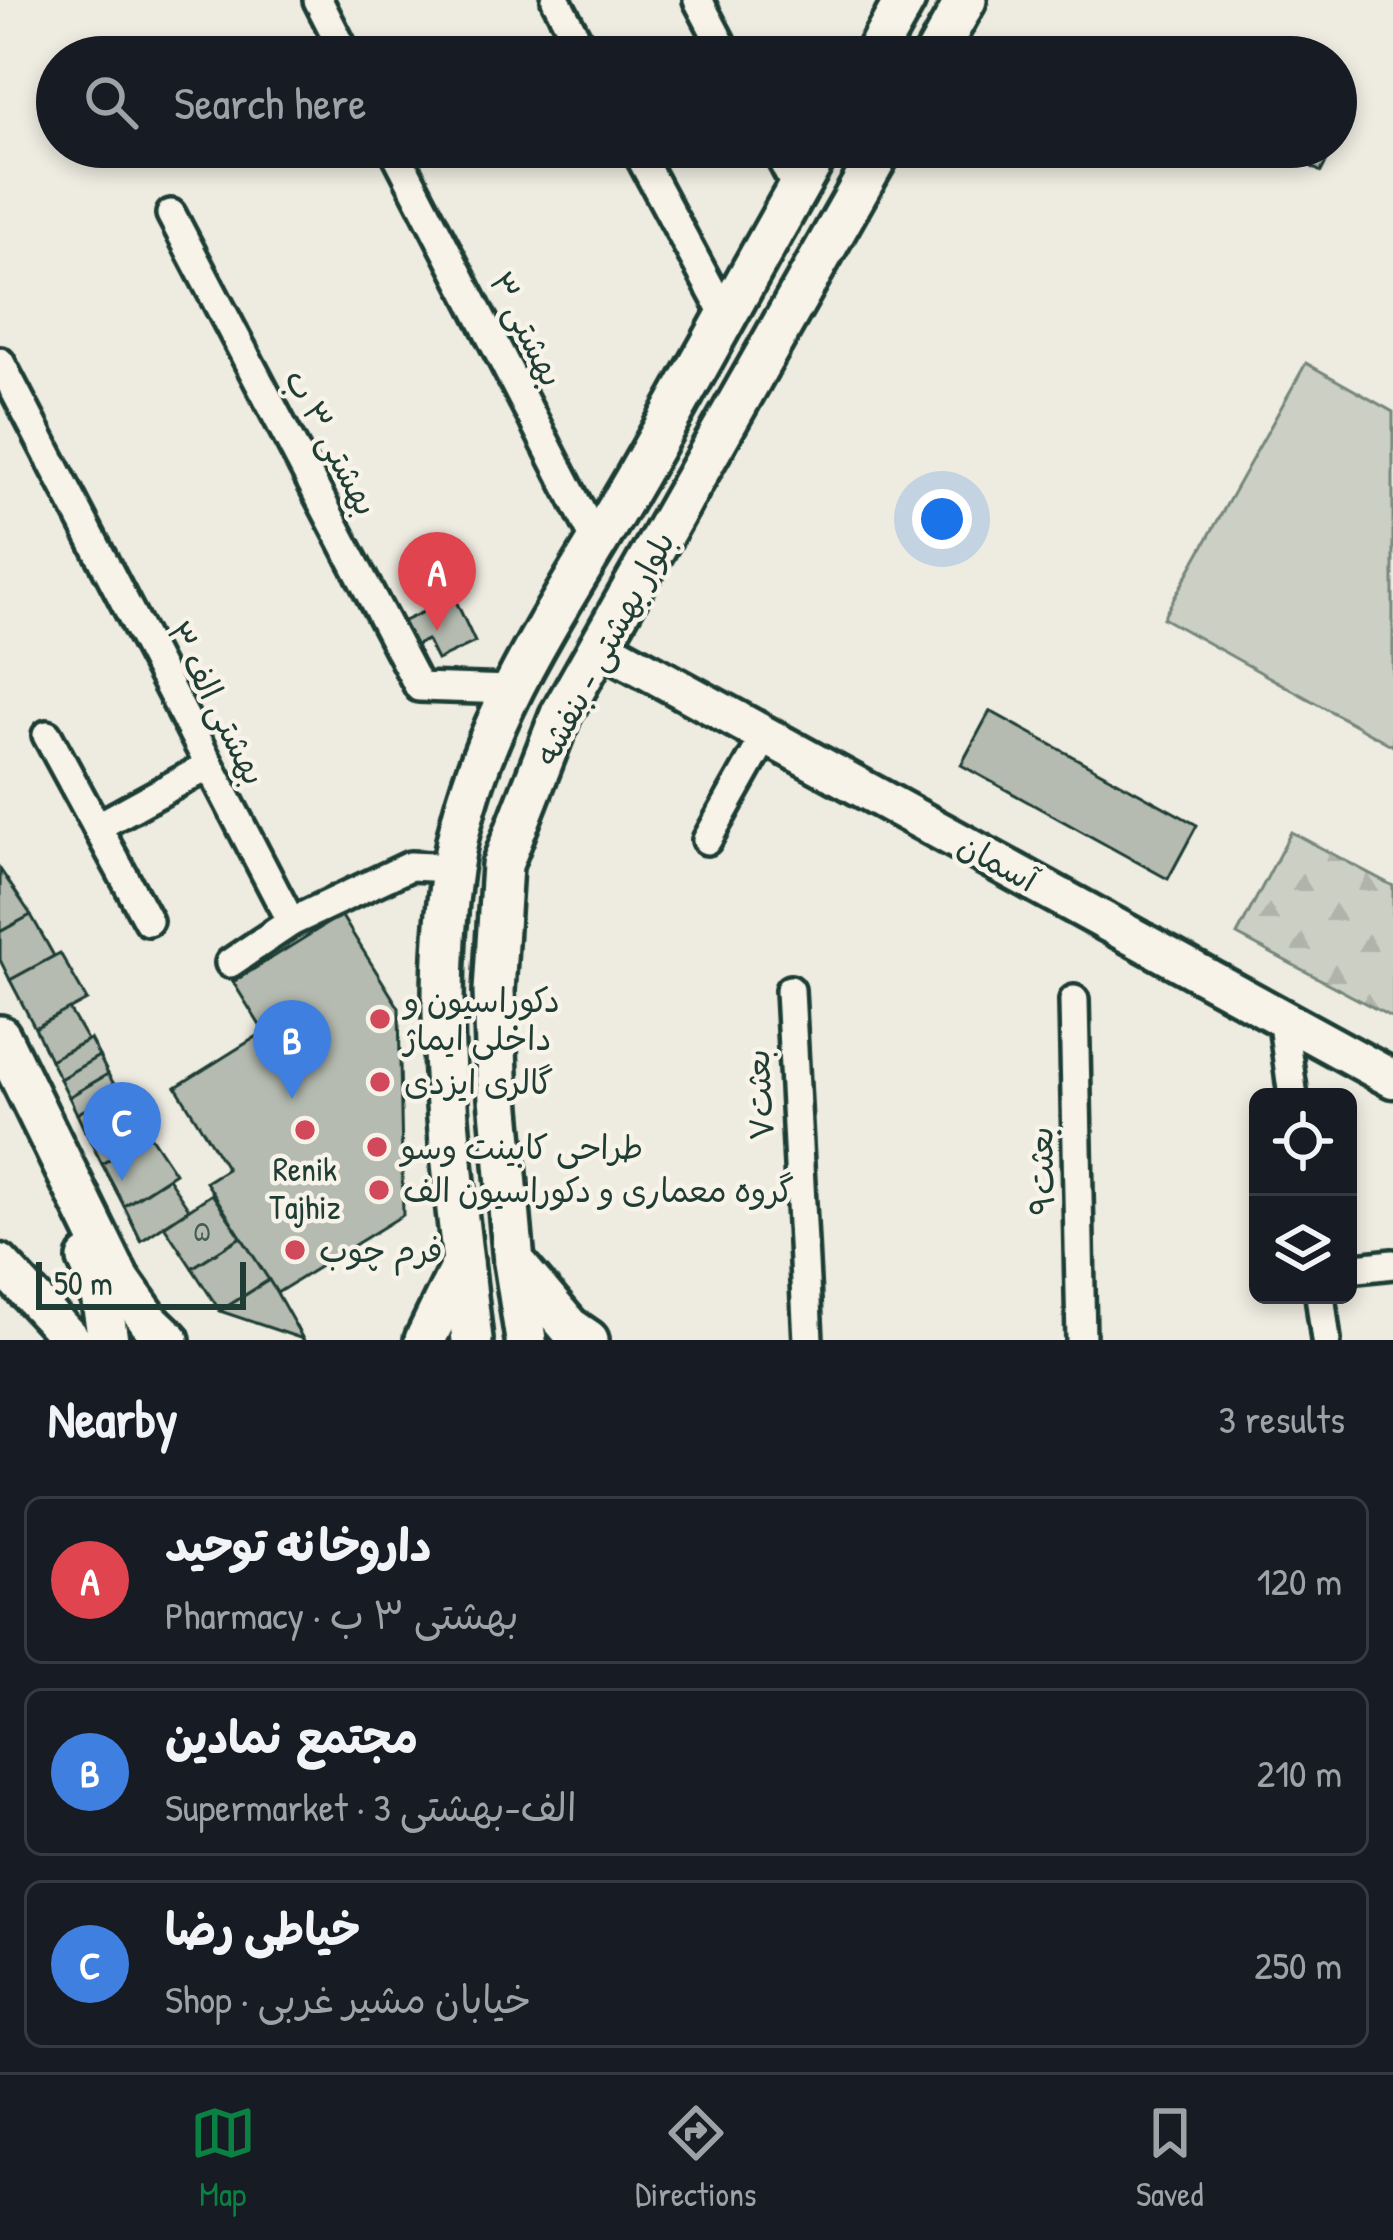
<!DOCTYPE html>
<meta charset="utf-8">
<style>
body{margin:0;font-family:"Patrick Hand","Playpen Sans Arabic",sans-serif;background:#20242c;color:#f1f3f6}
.controls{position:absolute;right:36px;bottom:36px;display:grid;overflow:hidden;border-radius:18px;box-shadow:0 6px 18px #0003}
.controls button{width:108px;height:108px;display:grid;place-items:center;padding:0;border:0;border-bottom:3px solid #363941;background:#171b24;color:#f1f3f6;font:60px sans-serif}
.scale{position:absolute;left:36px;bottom:30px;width:210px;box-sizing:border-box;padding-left:12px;border:6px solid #1f3d34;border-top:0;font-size:33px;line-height:42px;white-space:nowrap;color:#1f3d34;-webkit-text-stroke:9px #f7f3e8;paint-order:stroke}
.you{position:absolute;left:942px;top:519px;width:42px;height:42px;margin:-30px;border:9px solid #fff;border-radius:50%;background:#1a73e8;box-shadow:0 0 0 18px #1a73e833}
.badge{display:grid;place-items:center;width:78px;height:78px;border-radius:50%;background:#0b8043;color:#fff;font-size:39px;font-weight:700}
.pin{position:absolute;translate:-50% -99px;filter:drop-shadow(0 3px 6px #0008)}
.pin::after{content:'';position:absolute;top:63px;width:42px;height:36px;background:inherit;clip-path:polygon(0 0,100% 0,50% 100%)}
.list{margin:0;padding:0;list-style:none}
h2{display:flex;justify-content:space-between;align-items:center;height:156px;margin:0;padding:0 48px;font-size:51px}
h2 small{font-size:39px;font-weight:400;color:#9ea1a6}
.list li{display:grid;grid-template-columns:78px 1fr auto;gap:36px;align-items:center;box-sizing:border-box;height:168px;margin:0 24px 24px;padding:0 24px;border:3px solid #363941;border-radius:18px}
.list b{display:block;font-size:45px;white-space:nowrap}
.list p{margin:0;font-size:39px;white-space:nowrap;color:#9ea1a6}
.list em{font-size:39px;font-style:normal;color:#9ea1a6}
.icon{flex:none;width:66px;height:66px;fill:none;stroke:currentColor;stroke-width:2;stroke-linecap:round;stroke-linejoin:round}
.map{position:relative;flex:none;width:1393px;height:1340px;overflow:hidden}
.search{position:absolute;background:#171b24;box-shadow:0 6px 18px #0003;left:36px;right:36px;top:36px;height:132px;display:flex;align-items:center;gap:30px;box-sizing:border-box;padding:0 42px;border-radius:66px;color:#9ea1a6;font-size:45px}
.sheet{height:732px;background:#171b24}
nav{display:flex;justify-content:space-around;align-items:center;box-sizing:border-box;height:168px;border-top:3px solid #363941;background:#171b24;font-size:33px;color:#9ea1a6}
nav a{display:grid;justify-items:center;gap:6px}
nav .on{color:#0b8043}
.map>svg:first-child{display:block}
</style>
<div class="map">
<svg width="1393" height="1340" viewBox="0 0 1393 1340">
<defs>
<pattern id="forest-firs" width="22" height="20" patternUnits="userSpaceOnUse" patternTransform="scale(3)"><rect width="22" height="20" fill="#cccfc4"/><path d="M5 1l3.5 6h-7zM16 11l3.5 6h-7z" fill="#afb3a9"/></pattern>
</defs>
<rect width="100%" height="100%" fill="#eeece1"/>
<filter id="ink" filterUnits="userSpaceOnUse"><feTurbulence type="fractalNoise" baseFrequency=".00833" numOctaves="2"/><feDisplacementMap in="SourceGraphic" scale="24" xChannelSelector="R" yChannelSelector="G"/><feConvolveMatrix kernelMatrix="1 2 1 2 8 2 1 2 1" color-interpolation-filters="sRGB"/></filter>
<g filter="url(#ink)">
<path fill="#cccfc4" stroke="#76867c" stroke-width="3" d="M1306,363L1393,412V746L1163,618Z"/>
<path fill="url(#forest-firs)" stroke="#76867c" stroke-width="3" d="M1291,832L1393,886V1018L1237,935Z"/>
<g fill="#b5bbb0" stroke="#1f3d34" stroke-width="3">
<path d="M1172,37L1209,57H1161Z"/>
<path d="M1276,147H1334L1321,172Z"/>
<path d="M454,597L475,642L437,660L427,640L412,647L400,623Z"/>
<path d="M990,711L1197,825L1168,879L961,765Z"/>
<path d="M0,869L31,915L0,932Z"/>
<path d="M31,915L54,956L10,980L0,960V932Z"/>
<path d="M341,915L399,1008L403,1215L277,1293L206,1182L227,1169L176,1087L264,1032L233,982Z"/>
<path d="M60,953L87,1000L35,1028L10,980Z"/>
<path d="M69,1009L87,1040L50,1060L35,1028Z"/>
<path d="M90,1039L99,1056L60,1079L50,1060Z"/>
<path d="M99,1056L108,1074L69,1097L60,1079Z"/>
<path d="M108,1074L118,1091L77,1114L69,1097Z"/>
<path d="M118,1091L127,1106L85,1131L77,1114Z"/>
<path d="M122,1109L141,1140L102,1164L85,1131Z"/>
<path d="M149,1134L175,1173L124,1206L102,1164Z"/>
<path d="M168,1178L189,1209L141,1241L124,1206Z"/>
<path d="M212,1194L241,1237L192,1268L164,1226Z"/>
<path d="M241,1237L269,1280L220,1311L192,1268Z"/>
<path d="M269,1280L277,1293L303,1339L220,1311Z"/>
</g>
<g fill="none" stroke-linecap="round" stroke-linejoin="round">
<defs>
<g id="minor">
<path d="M318,0L347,57"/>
<path d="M556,0L586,57"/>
<path d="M698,0L728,57"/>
<path d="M393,147L597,543"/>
<path d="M635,147L727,319"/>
<path d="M775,147L797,189"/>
<path d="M171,214L419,687L511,690"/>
<path d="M0,362L291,922L410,866L452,868"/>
<path d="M47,735L148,921"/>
<path d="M97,827L208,766"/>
<path d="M707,840L766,735"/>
<path d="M230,963L291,922"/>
<path d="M790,990L808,1340"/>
<path d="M1074,1000L1081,1340"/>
<path d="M1282,1017L1293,1097"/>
<path d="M1348,1269L1393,1264"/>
<path d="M1320,1295L1326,1340"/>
</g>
<g id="tertiary">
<path d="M602,646L1393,1079"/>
<path d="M0,1263L72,1340"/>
</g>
<g id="secondary">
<path d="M873,57L905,0"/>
<path d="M934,57L966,0"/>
<path d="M0,1036L118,1277L149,1321L169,1340"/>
<path d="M88,1259L99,1283L108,1340"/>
<path d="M514,1262L569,1327L588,1340"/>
<path d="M425,1340L463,1262"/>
<path d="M472,1340C455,1185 429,1026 452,870C472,726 564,602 635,479C698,369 758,257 821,147"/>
<path d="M526,1340L514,1262L497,1076L494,991L502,865L561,714L883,147"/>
</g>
</defs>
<use href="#minor" stroke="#1f3d34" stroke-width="36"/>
<use href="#tertiary" stroke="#1f3d34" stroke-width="45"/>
<use href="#secondary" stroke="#1f3d34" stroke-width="48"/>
<use href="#minor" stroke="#f7f3e8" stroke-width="27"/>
<use href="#tertiary" stroke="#f7f3e8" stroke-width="36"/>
<use href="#secondary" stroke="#f7f3e8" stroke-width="39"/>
</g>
</g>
<g fill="#d1495b" stroke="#f7f3e8" stroke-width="4.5">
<circle cx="380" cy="1019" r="12"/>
<circle cx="380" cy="1082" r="12"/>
<circle cx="305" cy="1130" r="12"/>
<circle cx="377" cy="1147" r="12"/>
<circle cx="379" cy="1190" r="12"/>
<circle cx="295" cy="1250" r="12"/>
</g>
<g text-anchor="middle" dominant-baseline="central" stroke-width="9" stroke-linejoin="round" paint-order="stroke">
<g font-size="27" fill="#445c53">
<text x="202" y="1231">۵</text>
</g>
<g font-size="33" fill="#1f3d34" stroke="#f7f3e8">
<text transform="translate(527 329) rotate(63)">بهشتی ۳</text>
<text transform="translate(332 442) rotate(62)">بهشتی ۳ ب</text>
<text transform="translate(604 648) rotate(-62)">بلوار بهشتی - بنفشه</text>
<text transform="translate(217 703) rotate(63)">بهشتی الف ۳</text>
<text transform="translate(998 862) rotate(29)">آسمان</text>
<text transform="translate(759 1095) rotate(-93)">بعثت۷</text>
<text transform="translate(1041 1171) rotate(-91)">بعثت۹</text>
</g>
<g font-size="33" fill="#1f3d34" stroke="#f7f3e8" text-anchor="start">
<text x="404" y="1000">دکوراسیون و<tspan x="404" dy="38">داخلی ایماژ</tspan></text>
<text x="404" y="1082">گالری ایزدی</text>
<text x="401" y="1147">طراحی کابینت وسو</text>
<text x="305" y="1169" text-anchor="middle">Renik<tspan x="305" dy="38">Tajhiz</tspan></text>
<text x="403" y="1190">گروه معماری و دکوراسیون الف</text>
<text x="319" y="1250">فرم چوب</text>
</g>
</g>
</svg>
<div class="controls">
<button><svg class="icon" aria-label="locate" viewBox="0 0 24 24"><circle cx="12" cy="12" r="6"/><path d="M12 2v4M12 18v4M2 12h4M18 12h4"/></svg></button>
<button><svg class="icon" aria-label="layers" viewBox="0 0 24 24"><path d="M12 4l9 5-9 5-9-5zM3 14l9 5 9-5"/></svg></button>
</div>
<div class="scale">50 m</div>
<div class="you"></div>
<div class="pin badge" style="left:437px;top:631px;background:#e0444e">A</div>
<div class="pin badge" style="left:292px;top:1099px;background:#3f7fe0">B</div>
<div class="pin badge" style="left:122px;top:1181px;background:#3f7fe0">C</div>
<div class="search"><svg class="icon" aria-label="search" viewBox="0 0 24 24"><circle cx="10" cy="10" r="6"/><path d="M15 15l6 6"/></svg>Search here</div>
</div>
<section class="sheet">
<h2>Nearby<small>3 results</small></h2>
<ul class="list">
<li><span class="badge" style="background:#e0444e">A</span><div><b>داروخانه توحید</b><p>Pharmacy · بهشتی ۳ ب</p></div><em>120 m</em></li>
<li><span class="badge" style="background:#3f7fe0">B</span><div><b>مجتمع نمادین</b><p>Supermarket · 3 الف-بهشتی</p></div><em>210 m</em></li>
<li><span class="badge" style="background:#3f7fe0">C</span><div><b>خیاطی رضا</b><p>Shop · خیابان مشیر غربی</p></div><em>250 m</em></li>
</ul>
</section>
<nav>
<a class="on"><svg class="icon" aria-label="map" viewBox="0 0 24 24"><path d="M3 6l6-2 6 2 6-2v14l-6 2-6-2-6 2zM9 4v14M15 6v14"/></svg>Map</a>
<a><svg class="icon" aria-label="directions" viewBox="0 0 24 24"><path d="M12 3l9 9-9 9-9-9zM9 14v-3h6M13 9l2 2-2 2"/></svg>Directions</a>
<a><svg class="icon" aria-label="saved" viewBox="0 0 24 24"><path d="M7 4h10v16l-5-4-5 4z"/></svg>Saved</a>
</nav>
